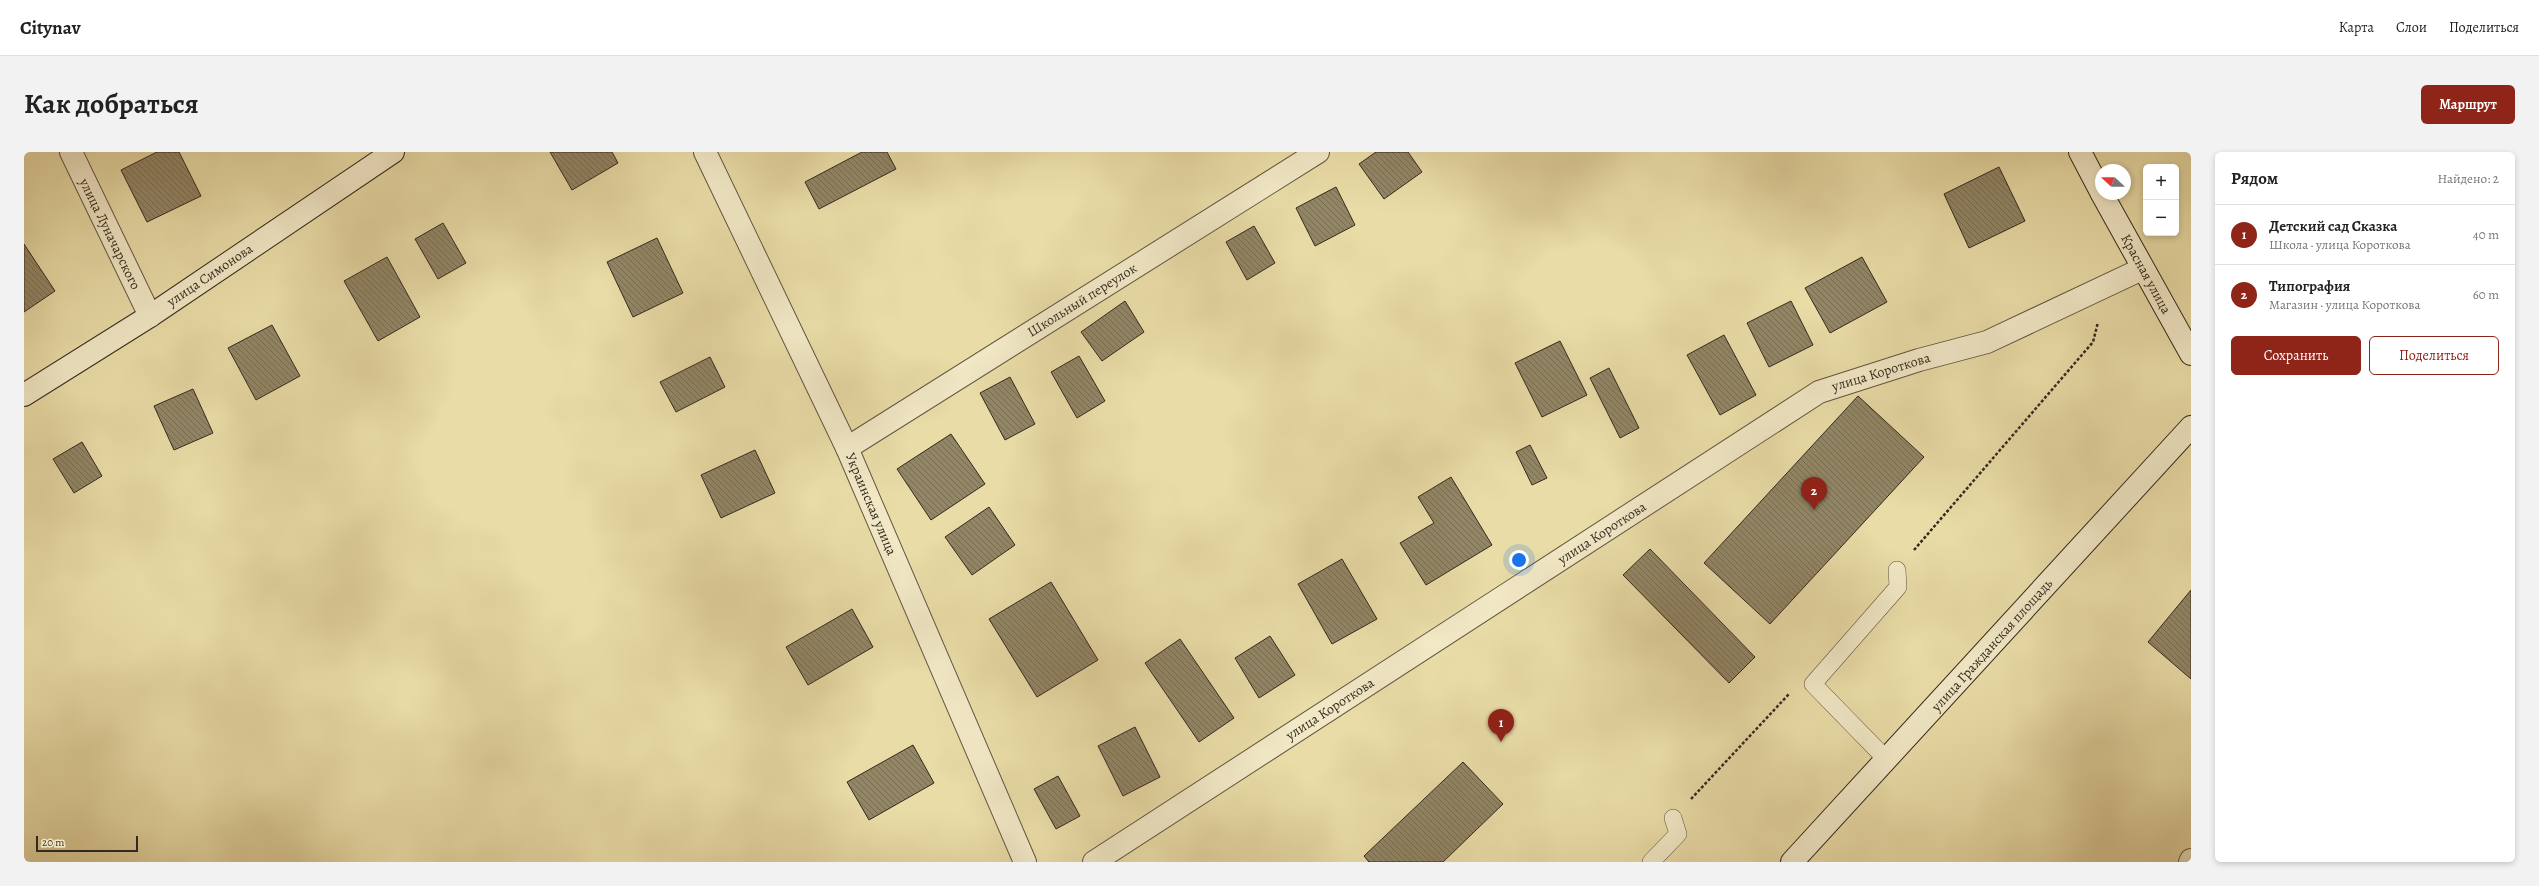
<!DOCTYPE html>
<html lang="ru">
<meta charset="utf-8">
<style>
body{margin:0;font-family:Alegreya,serif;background:#f2f2f2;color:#222}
.controls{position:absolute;right:12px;top:12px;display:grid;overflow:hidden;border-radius:6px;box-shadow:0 2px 6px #0003}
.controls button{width:36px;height:36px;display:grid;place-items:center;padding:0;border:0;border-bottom:1px solid #e0e0e0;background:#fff;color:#222;font:20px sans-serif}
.compass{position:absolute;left:2071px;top:12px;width:36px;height:36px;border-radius:50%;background:#fff;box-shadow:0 2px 6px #0003;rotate:292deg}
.scale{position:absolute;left:12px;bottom:10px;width:102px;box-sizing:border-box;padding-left:4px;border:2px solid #34291e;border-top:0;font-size:11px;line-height:14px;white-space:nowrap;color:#34291e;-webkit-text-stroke:3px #f1e8c6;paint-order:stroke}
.you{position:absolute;left:1495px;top:408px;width:14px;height:14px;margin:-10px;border:3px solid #fff;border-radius:50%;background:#1a73e8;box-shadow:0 0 0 6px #1a73e833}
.badge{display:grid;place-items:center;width:26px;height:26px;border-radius:50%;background:#8f2418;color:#fff;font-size:13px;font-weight:700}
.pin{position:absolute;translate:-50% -33px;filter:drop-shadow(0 1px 2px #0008)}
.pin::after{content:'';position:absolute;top:21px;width:14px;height:12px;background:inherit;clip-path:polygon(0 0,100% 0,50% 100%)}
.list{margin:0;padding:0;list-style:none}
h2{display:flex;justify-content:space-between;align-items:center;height:52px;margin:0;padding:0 16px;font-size:17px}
h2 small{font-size:13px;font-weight:400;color:#767676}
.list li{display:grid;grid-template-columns:26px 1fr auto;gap:12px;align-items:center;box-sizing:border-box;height:60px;padding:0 16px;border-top:1px solid #e0e0e0}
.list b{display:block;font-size:15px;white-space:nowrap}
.list p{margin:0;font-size:13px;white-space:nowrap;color:#767676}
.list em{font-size:13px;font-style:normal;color:#767676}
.actions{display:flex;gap:8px;padding:12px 16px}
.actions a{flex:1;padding:9px 0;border:1px solid #8f2418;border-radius:6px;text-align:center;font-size:14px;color:#8f2418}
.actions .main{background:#8f2418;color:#fff}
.map{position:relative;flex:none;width:2167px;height:710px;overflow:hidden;border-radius:6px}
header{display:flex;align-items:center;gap:24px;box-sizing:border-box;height:56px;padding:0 20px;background:#fff;border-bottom:1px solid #e0e0e0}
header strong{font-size:19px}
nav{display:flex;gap:22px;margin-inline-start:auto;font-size:14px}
.intro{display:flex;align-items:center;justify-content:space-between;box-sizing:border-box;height:96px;padding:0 24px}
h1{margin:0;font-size:28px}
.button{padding:10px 18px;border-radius:6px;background:#8f2418;color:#fff;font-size:14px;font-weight:700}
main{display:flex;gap:24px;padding:0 24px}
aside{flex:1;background:#fff;border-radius:6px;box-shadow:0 2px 6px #0003}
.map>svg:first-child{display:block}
</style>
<header>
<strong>Citynav</strong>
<nav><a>Карта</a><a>Слои</a><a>Поделиться</a></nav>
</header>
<div class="intro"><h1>Как добраться</h1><a class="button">Маршрут</a></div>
<main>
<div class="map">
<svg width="2167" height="710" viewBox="0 0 2167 710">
<defs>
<pattern id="building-back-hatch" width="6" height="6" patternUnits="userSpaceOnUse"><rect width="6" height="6" fill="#928665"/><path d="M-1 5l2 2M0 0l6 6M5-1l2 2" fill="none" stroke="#786e53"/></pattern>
</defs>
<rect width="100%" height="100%" fill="#e9dca7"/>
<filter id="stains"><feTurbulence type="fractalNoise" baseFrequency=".005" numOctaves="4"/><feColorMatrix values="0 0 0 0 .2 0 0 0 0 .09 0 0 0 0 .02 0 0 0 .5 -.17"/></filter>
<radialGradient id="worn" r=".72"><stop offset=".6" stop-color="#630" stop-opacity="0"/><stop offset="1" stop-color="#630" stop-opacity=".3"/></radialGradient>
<g fill="url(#building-back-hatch)" stroke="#34291e">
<path d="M133,0H155L177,44L123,70L97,18Z"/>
<path d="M526,0H588L594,11L548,38Z"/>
<path d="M838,0H863L872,17L795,57L781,30Z"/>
<path d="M1352,0H1384L1398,20L1360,47L1335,12Z"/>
<path d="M1975,15L2001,69L1945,96L1920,42Z"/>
<path d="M1312,35L1331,73L1291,94L1272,56Z"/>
<path d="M419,71L442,111L414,127L391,87Z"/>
<path d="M1230,74L1251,111L1223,128L1202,90Z"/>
<path d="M633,86L659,141L609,165L583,110Z"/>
<path d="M0,92L31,139L0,160Z"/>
<path d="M363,105L396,165L354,189L320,129Z"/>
<path d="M1838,105L1863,150L1806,181L1781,136Z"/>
<path d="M1101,149L1120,180L1078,209L1057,180Z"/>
<path d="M1767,149L1789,193L1745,215L1723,171Z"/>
<path d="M248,173L276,224L232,248L204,196Z"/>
<path d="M1700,183L1732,243L1696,263L1663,203Z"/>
<path d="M1536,189L1563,243L1518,265L1491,211Z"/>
<path d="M1055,204L1081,249L1053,266L1027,220Z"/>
<path d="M686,205L701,235L652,260L636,230Z"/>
<path d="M1585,216L1615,276L1596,286L1566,226Z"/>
<path d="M986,225L1011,272L981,288L956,241Z"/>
<path d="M169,237L189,281L150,298L130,254Z"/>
<path d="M1834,244L1900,305L1746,472L1680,411Z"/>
<path d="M927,282L961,332L907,368L873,317Z"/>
<path d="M58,290L78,324L50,341L29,307Z"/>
<path d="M1506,293L1523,326L1508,333L1492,300Z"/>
<path d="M731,298L751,341L697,366L677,323Z"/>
<path d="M1427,325L1468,393L1402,433L1376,391L1410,371L1394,345Z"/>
<path d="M965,355L991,393L948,423L921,385Z"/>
<path d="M1626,397L1731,505L1705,531L1599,423Z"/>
<path d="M1318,407L1353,467L1308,492L1274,432Z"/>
<path d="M1027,430L1074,508L1013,545L965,467Z"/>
<path d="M2167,438V527L2124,490Z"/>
<path d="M828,457L849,495L784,533L762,495Z"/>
<path d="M1246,484L1271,523L1235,546L1211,506Z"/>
<path d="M1156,487L1210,566L1175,590L1121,511Z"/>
<path d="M1111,575L1136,625L1099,644L1074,594Z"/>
<path d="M889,593L910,631L845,668L823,630Z"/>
<path d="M1439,610L1479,652L1419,710H1345L1340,704Z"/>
<path d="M1034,624L1056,664L1032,677L1010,637Z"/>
</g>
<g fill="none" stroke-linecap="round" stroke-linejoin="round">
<defs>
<g id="lane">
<path d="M1862,607L1789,532L1874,435L1873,418"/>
<path d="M1627,710L1654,682L1649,666"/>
</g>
<g id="street">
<path d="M47,0L126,164"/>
<path d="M681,0L823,296L1001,710"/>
<path d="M823,296L1294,0"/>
<path d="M1070,710L1795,240L1895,208L1963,190L2118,117"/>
<path d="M2166,710L2167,708"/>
</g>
<g id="secondary">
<path d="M2056,0L2077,40"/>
<path d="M2078,42L2167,202"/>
<path d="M0,243L126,164L369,0"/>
<path d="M1768,710L2167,275"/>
</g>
</defs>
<use href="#lane" stroke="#615640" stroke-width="18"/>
<use href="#street" stroke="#615640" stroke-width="24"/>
<use href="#secondary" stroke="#34291e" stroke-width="24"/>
<g stroke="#34291e" stroke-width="2.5" stroke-dasharray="3 2" stroke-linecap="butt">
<path d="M1890,398L2069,190L2074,170"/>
<path d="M1667,647L1765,542"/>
</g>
<use href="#lane" stroke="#f1e8c6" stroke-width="17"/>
<use href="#street" stroke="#f1e8c6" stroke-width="22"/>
<use href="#secondary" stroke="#f1e8c6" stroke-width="22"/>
</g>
<g text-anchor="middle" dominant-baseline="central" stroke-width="3" stroke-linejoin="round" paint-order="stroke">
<g font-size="14" fill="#34291e" stroke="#f1e8c6">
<text transform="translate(86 82) rotate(64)">улица Луначарского</text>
<text transform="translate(2122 122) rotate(61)">Красная улица</text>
<text transform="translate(186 123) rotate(-34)">улица Симонова</text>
<text transform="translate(1058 148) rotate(-32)">Школьный переулок</text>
<text transform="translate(1857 220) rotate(-17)">улица Короткова</text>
<text transform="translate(847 352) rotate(67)">Украинская улица</text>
<text transform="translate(1578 381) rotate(-33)">улица Короткова</text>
<text transform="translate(1968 493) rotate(-48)">улица Гражданская площадь</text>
<text transform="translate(1306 557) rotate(-33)">улица Короткова</text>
</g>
</g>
<rect width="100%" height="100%" filter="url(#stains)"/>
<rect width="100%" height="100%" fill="url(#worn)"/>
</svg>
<div class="controls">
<button>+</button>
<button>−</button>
</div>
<svg class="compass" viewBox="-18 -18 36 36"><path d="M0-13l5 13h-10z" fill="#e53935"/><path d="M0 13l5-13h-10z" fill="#767676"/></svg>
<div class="scale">20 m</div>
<div class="you"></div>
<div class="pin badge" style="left:1477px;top:590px">1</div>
<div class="pin badge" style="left:1790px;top:358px">2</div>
</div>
<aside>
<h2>Рядом<small>Найдено: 2</small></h2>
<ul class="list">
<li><span class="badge">1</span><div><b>Детский сад Сказка</b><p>Школа · улица Короткова</p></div><em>40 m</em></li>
<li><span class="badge">2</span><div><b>Типография</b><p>Магазин · улица Короткова</p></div><em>60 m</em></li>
</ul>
<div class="actions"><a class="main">Сохранить</a><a>Поделиться</a></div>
</aside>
</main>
